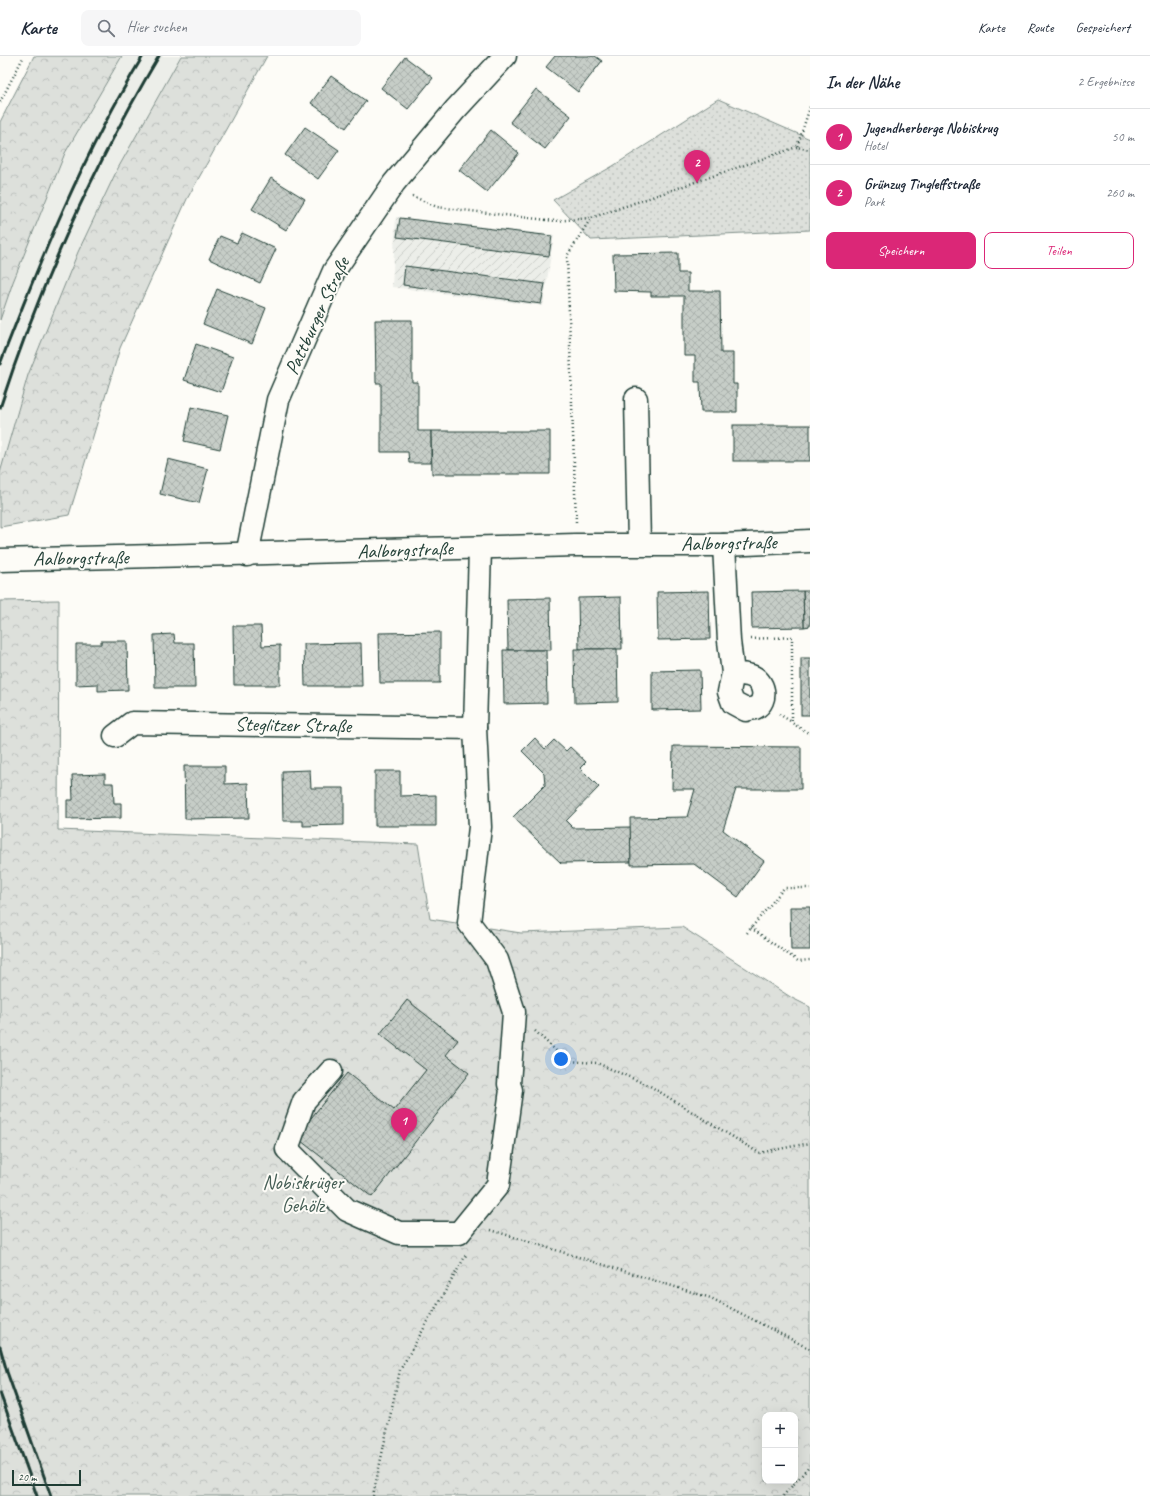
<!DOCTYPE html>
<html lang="de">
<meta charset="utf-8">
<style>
body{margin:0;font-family:Caveat,sans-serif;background:#f6f6f7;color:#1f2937}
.controls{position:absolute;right:12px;bottom:12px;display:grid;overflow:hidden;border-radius:8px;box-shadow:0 4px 16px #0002}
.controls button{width:36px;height:36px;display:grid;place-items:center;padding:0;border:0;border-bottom:1px solid #e0e1e3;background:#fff;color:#1f2937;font:20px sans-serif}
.scale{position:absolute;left:12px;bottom:10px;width:69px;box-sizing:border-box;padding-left:4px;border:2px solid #1f3d34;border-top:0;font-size:11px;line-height:14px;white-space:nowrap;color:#1f3d34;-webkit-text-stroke:3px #fdfcf7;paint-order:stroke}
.you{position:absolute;left:561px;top:1003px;width:14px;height:14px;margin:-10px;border:3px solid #fff;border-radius:50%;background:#1a73e8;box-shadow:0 0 0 6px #1a73e833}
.badge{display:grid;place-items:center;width:26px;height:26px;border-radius:50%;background:#db2777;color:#fff;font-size:13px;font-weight:700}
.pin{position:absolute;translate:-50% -33px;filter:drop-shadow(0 1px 2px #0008)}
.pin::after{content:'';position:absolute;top:21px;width:14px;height:12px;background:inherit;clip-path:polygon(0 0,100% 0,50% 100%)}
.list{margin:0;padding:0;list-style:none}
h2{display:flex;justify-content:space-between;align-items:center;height:52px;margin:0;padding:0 16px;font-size:17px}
h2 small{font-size:13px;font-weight:400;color:#747a83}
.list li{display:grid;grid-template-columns:26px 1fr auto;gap:12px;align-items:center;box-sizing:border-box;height:56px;padding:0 16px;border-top:1px solid #e0e1e3}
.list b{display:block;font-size:15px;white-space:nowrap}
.list p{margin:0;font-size:13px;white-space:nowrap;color:#747a83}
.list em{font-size:13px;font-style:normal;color:#747a83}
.actions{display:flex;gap:8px;padding:12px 16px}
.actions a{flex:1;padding:9px 0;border:1px solid #db2777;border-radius:8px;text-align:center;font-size:14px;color:#db2777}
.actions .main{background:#db2777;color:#fff}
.icon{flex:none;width:22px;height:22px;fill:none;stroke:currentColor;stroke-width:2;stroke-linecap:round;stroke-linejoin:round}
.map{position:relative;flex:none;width:810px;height:1440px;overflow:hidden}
header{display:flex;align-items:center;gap:24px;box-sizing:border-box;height:56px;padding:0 20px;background:#fff;border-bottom:1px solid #e0e1e3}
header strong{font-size:19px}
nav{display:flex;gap:22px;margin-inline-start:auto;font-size:14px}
.search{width:280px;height:36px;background:#f6f6f7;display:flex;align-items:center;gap:10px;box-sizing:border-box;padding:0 14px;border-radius:8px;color:#747a83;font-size:15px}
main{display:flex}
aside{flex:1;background:#fff}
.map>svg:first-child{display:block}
</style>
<header>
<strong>Karte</strong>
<div class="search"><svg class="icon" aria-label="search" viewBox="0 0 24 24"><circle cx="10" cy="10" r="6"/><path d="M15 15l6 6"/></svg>Hier suchen</div>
<nav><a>Karte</a><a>Route</a><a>Gespeichert</a></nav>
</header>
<main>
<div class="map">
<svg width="810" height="1440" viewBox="0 0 810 1440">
<defs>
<pattern id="industrial-furrows" width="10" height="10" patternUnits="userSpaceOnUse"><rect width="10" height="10" fill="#eceee9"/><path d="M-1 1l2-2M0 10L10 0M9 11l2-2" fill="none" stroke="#cacdc8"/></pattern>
<pattern id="forest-crowns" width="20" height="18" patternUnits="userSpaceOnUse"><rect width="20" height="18" fill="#dde0db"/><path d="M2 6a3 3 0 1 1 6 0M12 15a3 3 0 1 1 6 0" fill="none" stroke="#bdc1bd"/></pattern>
<pattern id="park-dots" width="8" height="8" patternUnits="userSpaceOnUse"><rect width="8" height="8" fill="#dde0db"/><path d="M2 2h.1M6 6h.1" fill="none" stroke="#bdc1bd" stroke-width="1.8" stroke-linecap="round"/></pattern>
<pattern id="building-cross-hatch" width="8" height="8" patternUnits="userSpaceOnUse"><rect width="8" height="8" fill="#c6cdc7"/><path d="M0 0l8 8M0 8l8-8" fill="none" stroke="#aab1ac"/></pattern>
</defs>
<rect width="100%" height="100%" fill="#fdfcf7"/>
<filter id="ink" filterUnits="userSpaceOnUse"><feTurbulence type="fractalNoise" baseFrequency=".025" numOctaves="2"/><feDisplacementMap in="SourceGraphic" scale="8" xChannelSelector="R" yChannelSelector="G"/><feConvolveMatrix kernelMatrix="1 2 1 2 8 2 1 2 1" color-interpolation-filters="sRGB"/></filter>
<g filter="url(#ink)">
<path fill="#eceee9" d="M122,0H181L117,114L78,196L28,319L0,417V264L13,226L65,97Z"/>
<path fill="url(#industrial-furrows)" d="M396,161L554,179L543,250L392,231Z"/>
<g fill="url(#forest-crowns)" stroke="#7e8e88" fill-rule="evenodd">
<path d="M34,0H122L65,97L13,226L0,264V66Z"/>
<path d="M181,0H267L187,143L120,292L69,459L0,471V417L28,319L78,196L117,114Z"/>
<path d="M59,544L58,774L418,788L430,863L521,877L682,871L792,942L810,951V1440H0V545ZM765,1359H795V1425H765Z"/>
</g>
<path fill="url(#park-dots)" stroke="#7e8e88" d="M718,43L810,83V174L591,184L553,144L613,110Z"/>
<g fill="url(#building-cross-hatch)" stroke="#1f3d34">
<path d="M555,0H595L602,5L578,36L546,11Z"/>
<path d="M405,1L433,22L408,53L381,32Z"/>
<path d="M331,20L366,45L346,72L311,47Z"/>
<path d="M536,33L571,60L545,93L510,66Z"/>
<path d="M305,71L339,94L318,123L285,99Z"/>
<path d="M491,74L519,97L487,136L459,114Z"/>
<path d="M271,122L305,143L286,174L252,153Z"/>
<path d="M400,162L552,180L549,200L397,181Z"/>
<path d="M242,177L276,193L260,227L209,203L220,180L237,187Z"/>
<path d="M678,197V217H688V235H720L721,297H733V328H737V356H701L700,326H695V300H684V240H651V236L614,235L613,198Z"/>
<path d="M405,210L545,228L541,248L403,229Z"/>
<path d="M217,233L266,252L252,288L203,268Z"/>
<path d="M375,264H412V326H418V375H431V407H409L408,396H381V327H376Z"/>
<path d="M196,288L233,301L221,336L184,324Z"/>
<path d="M191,351L228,359L220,393L184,385Z"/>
<rect x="733" y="369" width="77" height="36"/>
<path d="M431,375H550V418H432Z"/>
<path d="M168,403L208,413L199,447L160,438Z"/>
<path d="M709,535L710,583L658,584L657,536Z"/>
<path d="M803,535H810V570L804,571Z"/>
<path d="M803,535L804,571L752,572L751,536Z"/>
<path d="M621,541L622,593H579L578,542Z"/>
<path d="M550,542L551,594H508L507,543Z"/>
<path d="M233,570H261L262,590L280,589V629H234Z"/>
<path d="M440,576V627H380L379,577Z"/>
<path d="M174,578L175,587H194L195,632H155L154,579Z"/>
<path d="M101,585H127L128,634L98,635V628L76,629V588H101Z"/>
<path d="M361,587L362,630H305L304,588Z"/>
<path d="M574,593H617L618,646L575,647Z"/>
<path d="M503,594H546L547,647L504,648Z"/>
<rect x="801" y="602" width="9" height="57"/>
<path d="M700,614L701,653L652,654V615Z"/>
<path d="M535,682L545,693L554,684L566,695L570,691L586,706L580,712L599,731L566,765L573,772L631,771V806L561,807L513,761L545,729L544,717L522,695Z"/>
<path d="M673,690L801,691V733H736L723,774L764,805L738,841L694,808L631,809L630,762L687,761L695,733H672Z"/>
<path d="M184,710H225V728L248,727L249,762L185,763Z"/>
<path d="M310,714L311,732H344V769L303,770V765H283L282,715Z"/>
<path d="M375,715H400V740L436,739V770H375Z"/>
<path d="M105,718V727H113L114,747H121V762L67,763V744H73L72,719Z"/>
<path d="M790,851H810V894H791Z"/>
<path d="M407,944L458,984L446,999L469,1017L372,1141L296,1081L347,1017L394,1054L426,1014L380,978Z"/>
</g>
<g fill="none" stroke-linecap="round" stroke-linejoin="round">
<defs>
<g id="minor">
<path d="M636,343L639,488"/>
<path d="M724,489L729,585L733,617L729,636L733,647L746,654C748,653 752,653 755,652C769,645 764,624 751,620C746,618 738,618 733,617"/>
<path d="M247,499L278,344L334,215L394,127L455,54L505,0"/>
<path d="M0,504L576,489H724L810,485"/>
<path d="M115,680L132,667L475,672L480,492"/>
<path d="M331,1015L304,1045L287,1093L347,1154L399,1177H459L498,1129L511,1034L509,1028L514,956L497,904L469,867L480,771L475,672"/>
</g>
</defs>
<use href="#minor" stroke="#1f3d34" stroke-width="25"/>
<g stroke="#1f3d34" stroke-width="2.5" stroke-dasharray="1 3" stroke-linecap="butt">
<path d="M0,46L24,0"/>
<path d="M810,51L797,91L810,94"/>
<path d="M412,140L437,151L555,165L590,162"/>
<path d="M576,466L567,200L591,162L797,91"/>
<path d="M751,583L792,581V667L810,678"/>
<path d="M779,658L792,666"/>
<path d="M751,872L798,905L810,904"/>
<path d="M747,877L784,832H810"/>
<path d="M535,975L567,1005L597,1007L650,1030L759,1097L810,1087"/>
<path d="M491,1174L711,1242L810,1293"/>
<path d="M373,1440L400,1314L466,1199"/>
<path d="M783,1440L810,1410"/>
</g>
<use href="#minor" stroke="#fdfcf7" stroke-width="22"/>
<g stroke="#1f3d34" stroke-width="3">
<path d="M0,308C41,202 83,98 143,0"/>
<path d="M0,352C40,229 93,111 159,0"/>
<path d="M0,1291L7,1316L51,1440"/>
<path d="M0,1337L37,1440"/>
</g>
</g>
</g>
<g text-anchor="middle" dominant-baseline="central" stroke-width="4" stroke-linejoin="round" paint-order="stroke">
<g font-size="20" fill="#1f3d34" stroke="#fdfcf7">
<text transform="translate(317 260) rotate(-65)">Pattburger Straße</text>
<text transform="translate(729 487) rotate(-1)">Aalborgstraße</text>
<text transform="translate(405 494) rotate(-2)">Aalborgstraße</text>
<text transform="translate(81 502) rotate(-1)">Aalborgstraße</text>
<text transform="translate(293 669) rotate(1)">Steglitzer Straße</text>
</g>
<g font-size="20" fill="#455e55" stroke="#fdfcf7">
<text x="303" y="1126">Nobiskrüger<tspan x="303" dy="23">Gehölz</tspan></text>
</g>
</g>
</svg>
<div class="controls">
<button>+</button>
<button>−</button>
</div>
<div class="scale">20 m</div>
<div class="you"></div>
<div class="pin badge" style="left:404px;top:1085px">1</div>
<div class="pin badge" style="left:697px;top:127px">2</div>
</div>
<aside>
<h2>In der Nähe<small>2 Ergebnisse</small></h2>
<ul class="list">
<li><span class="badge">1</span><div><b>Jugendherberge Nobiskrug</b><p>Hotel</p></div><em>50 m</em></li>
<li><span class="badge">2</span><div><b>Grünzug Tingleffstraße</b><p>Park</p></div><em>260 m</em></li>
</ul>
<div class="actions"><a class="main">Speichern</a><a>Teilen</a></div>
</aside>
</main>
